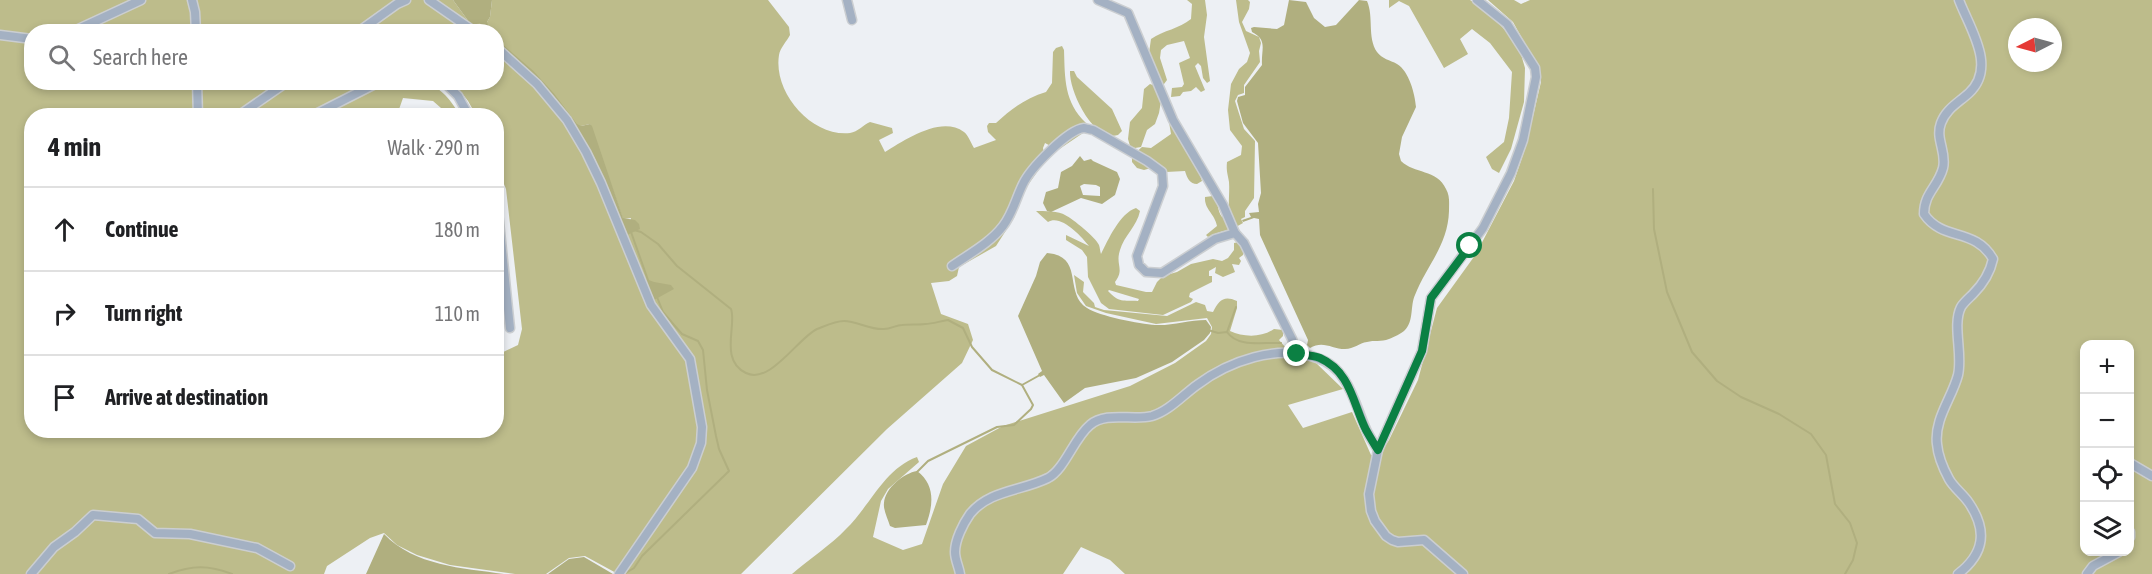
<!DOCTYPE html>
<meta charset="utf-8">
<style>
body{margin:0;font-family:"Asap Condensed",sans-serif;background:#f6f6f6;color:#202124}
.controls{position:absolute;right:18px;bottom:18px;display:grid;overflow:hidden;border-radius:12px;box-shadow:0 3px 9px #0003}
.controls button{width:54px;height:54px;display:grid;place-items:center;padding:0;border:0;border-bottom:2px solid #e0e0e0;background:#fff;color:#202124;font:30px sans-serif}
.compass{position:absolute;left:2008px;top:18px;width:54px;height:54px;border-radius:50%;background:#fff;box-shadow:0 3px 9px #0003;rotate:264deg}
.stop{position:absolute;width:18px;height:18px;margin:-14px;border:4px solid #0b8043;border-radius:50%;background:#fff}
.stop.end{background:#0b8043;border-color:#fff;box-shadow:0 2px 6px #0008}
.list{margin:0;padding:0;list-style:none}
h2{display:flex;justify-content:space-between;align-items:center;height:78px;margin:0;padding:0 24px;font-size:26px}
h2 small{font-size:20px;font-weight:400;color:#757577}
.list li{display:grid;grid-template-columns:39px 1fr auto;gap:18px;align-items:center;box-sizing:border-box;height:84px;padding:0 24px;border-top:2px solid #e0e0e0}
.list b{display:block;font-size:22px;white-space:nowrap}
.list em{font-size:20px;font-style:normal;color:#757577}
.icon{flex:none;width:33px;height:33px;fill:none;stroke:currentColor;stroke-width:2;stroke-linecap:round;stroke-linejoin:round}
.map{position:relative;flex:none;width:2152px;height:574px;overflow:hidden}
.search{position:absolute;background:#fff;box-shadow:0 3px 9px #0003;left:24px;top:24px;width:480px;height:66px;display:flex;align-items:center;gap:15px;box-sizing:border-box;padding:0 21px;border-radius:24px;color:#757577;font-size:22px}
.panel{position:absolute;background:#fff;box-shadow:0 3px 9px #0003;left:24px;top:108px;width:480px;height:330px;border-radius:24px}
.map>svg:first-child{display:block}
</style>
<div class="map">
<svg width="2152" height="574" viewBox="0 0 2152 574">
<rect width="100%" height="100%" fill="#edf0f4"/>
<g fill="#bdbc8b" fill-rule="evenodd">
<path d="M0,0H453L469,22H487L490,17L492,0H768L789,27L790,35C787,41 780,48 779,55C773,92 811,137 850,133C858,132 863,125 870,122L892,128L893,133L879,140L885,152C905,140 941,115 964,132C968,135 971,143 974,148L996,140L988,132L987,126L989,123H996C1011,109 1026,98 1046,92L1052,83L1053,52L1056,48L1062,46L1064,50C1065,79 1064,102 1086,123L1083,133L1058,150L1045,143L1043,148L1045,161L1025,189L1014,218L996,246L959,267L957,276L949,281L931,283L941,314L968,324L973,340L962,363L887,429L741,574H618L585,556L569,558L546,574H515L450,565L417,555L397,545L384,533L370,538L327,566L324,574H0ZM32,32H496V82L454,83L468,101L476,115L496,116L497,167L506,189L522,329L518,345L497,355L496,430H32V116L397,115L403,98L433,101L449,115H460C451,101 442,87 424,83L32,82ZM590,124L623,219L631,218L627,235L605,182L581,136V126Z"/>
<path d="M1187,0H1205L1207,15L1204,37L1210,81L1207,83L1203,78L1201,66L1198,63L1195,66L1205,90L1201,92L1196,87L1191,91L1183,92L1180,96L1171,97L1172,88L1182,87L1184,84L1179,63L1190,58L1184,41L1167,45L1161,50L1160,58L1167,80L1164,84H1161L1149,53L1151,39C1164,30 1179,29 1191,19L1192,4Z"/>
<path d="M1236,0H1248L1250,2L1249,9L1242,22L1246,31L1259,37L1261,43L1259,51L1260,62L1244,85V93L1238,95L1235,101L1244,129L1255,141L1254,198L1245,211V217L1241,219L1243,223C1233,230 1219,231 1208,237L1206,235L1217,226C1215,214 1204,209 1205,197L1213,196C1219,202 1217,211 1222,217L1231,219C1227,206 1230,195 1229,182C1228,175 1226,171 1227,162L1241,155L1242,146L1230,130L1228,110L1231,84L1239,69L1247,62L1250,53L1239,22Z"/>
<path d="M1389,0H1470L1489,13L1518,44L1525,68L1524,102L1511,149L1499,173L1492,169L1486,157L1504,142L1509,118L1512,72L1490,43L1472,29L1460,39L1468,54L1444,68L1409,6L1399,1L1389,8Z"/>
<path d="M1488,0H1514L1521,4L1530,0H2152V574H1125L1110,560L1081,547L1063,574H792C809,559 831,545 846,529C870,506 884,469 917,457L919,462L888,489L881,501L873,537L903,550L922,544L943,484L966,446L1003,426L1130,386L1175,363L1206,341L1211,334L1212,327L1207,318L1156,324L1106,313L1086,306L1077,293L1074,275L1084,282L1083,292L1094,303L1095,307L1104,310L1167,316L1196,302L1205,305L1207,311L1213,312C1219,300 1224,295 1237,301V308L1230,331C1243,337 1261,338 1274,329L1283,330V336L1279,340L1286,348L1303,359L1315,362L1343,389L1288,405L1303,428L1352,412L1371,455L1378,457L1389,440L1418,380L1437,308L1476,254L1514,181L1526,146L1541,82L1539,69L1513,22ZM2017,27H2053V63H2017ZM2084,344H2130V552H2084Z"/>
<path d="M1070,71H1074L1077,77L1112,109L1122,131L1118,135C1093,142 1069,91 1070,71Z"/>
<path d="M1150,84L1155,86L1161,101L1159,113L1155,124L1147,130L1141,147L1135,148L1130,146L1128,139L1130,122L1142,108L1144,89Z"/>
<path d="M1171,121L1200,175L1202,181L1197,184C1190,184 1187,178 1185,171L1166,172L1151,168L1144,170L1137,168L1132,162V156L1142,147L1151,148L1171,134L1169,122Z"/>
<path d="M1136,208L1140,211C1137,226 1124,236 1120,250C1115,265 1125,269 1115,282L1116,285L1146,292H1152L1157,282L1163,276L1177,272L1191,264L1213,259L1222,261L1228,258L1234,250V243L1239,242L1244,249L1243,255L1239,258L1241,261L1239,265L1232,264L1235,272L1223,277L1215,273L1216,267L1209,271V276H1212V282L1190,293L1189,297L1193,299L1191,302L1163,315L1109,309L1101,303L1088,277L1087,257L1082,250L1066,240V235L1089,246C1081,236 1061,214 1048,222L1036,211C1043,211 1060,211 1065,215C1073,219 1095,237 1099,245C1100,248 1100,251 1101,254C1108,240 1120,213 1136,208ZM1109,290L1139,299L1138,301C1123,300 1119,303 1108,291Z"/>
</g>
<g fill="#b0af7f" fill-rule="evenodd">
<path d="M453,0H492L490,17L487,22L489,29L483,31L480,23L473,25L469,22Z"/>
<path d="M1289,0L1306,2L1314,18L1325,27L1336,25L1359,0L1367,1C1374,17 1367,37 1377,52C1382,59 1390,60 1397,64C1409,71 1415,94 1416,107L1402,137L1399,154L1401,161C1414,174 1437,169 1446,189C1450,196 1449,203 1449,211C1448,245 1427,265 1415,295C1410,306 1414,321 1405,330C1401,334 1394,337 1389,339C1381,342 1374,340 1367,342C1359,343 1354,349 1345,349C1332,349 1323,340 1310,348L1307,345L1308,340L1260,235L1259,219L1254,218L1243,222L1242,220L1251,217L1249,213L1259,212L1258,204L1261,193L1258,143L1243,123L1237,101L1238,97L1245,95V87L1262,65C1261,49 1268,40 1252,32L1251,28L1254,27L1277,29L1284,25Z"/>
<path d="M577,124L581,126L590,124L592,126L623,218L635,220L639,224L640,229L627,235L595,159L575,126Z"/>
<path d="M1080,156L1084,161L1091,159L1093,161L1117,172L1120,179L1115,195L1102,204L1081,198L1051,212L1047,211L1043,203L1046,192L1058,188L1061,172L1072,166ZM1084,184L1096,185L1100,187V196L1083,195L1080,186Z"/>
<path d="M1047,253C1085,256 1063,293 1087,308C1099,316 1140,324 1155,325C1172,326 1189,320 1206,320L1211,327L1210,333L1204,340L1172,362L1136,378L1085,388L1064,403L1044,375L1040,377L1038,374L1042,371L1018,316L1036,276L1040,262Z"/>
<path d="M646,279L654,282L671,285L674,289L654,300L646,283Z"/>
<path d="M917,471C936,485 933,506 926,525L895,528L890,526C888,519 883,510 884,503C885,488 904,473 917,471Z"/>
<path d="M384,534C415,566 462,568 504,574H366Z"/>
<path d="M584,557L613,574H548L569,559Z"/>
</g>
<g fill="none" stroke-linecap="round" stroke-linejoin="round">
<g stroke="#b0af7f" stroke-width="2">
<path d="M496,40L532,71L554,95L578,127"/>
<path d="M1653,189L1654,229L1667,292L1692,352L1717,381L1741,397L1779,414L1811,434L1826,455L1835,504L1850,523L1857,543L1853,560L1845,574"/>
<path d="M634,230L641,232L658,244L677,266L731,309C737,325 719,360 746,373C770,385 798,338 817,329C825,326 835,321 844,321C857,321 870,330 884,329C891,329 896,325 902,325C910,324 918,325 925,324C933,324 940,321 948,320L963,328L972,347L992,370L1022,385L1033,405L1031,409L1014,425L997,427L928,461L917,472"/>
<path d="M631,232L648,280"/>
<path d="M1208,330L1218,333L1227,332C1238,348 1263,342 1281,343"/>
<path d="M1227,332L1236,307"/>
<path d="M1022,385L1040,375"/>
<path d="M169,574C192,565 209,565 232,574"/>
<path d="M624,574L634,568L642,556L729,471L719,449L716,436L707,390L703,350L698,341L682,334L674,325L663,312L657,297"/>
</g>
<defs>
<g id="minor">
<path d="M192,0L195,12L196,32"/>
<path d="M429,0L475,32"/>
<path d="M847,0L852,20"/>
<path d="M1098,0L1128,13L1173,120L1223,205L1235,233L1244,243L1292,339L1297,354"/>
<path d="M72,32L141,0"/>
<path d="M358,32L397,4L406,0"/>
<path d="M0,35L32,39"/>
<path d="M496,47L537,84L567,120L586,152L601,183L651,305L690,359L702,427L701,443L692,468L619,574"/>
<path d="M197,82L198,116"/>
<path d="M444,82L458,96L469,116"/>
<path d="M238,116L287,82"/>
<path d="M312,116L379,82"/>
<path d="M496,193L510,328"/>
<path d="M952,266C969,254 990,243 1003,226C1013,213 1016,198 1023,184C1030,169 1067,130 1084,128C1085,128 1092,130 1093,130L1147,161L1162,172L1163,186L1137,256L1139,265L1146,272L1162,273L1215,239L1235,233"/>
<path d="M2130,463L2152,476"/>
<path d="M2130,532V537"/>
<path d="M31,574L54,547L75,532L93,515L138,519L155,533L190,534L257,548L290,566"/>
<path d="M960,574C959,567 955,560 955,552C955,540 963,524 970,514C989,490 1022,491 1048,478C1065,469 1074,438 1090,425C1106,411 1133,421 1152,416C1169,411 1183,395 1197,385C1229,361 1277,344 1317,358C1347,367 1354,401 1365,427C1368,435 1374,443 1378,450"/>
<path d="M1463,574L1424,540L1398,542L1392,540L1386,536L1375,521L1371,511L1369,494L1378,450L1422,351L1431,298L1483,228L1511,173L1523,140L1536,77L1535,68L1507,24L1477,0"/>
<path d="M1958,574C1984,554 1988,531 1969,503C1963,494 1954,488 1949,479C1943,468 1938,456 1937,444C1934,419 1952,398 1958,375C1963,354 1952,325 1961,307C1964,302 1969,298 1973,294C1984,283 1990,273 1993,259C1975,227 1943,242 1924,214C1924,193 1938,187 1943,168C1947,152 1935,139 1941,123C1946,109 1958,103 1969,93C1997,67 1970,29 1959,0"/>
<path d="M2087,574L2093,566L2119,552"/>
</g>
</defs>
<use href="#minor" stroke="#cbced1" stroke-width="11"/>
<use href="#minor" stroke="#a4b1c3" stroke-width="8"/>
</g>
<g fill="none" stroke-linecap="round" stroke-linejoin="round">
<path stroke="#0b8043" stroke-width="8" d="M1297,354C1304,355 1313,355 1320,358C1351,372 1353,404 1366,430C1370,437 1374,444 1378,450L1422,351L1431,298L1470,246"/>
</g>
</svg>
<div class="controls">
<button>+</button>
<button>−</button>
<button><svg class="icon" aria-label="locate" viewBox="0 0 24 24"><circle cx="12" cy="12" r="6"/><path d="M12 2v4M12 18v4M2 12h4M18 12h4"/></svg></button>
<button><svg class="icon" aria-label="layers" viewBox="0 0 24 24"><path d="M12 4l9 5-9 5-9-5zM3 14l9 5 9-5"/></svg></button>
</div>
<svg class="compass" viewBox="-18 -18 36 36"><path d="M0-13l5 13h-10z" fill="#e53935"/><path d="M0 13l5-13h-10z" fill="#757577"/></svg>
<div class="stop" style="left:1470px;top:246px"></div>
<div class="stop end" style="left:1297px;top:354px"></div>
<div class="search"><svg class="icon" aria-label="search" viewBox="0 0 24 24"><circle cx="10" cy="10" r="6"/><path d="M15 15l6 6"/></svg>Search here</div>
<section class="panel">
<h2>4 min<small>Walk · 290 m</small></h2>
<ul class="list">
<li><svg class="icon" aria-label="ahead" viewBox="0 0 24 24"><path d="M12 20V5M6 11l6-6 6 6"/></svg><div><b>Continue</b></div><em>180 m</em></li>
<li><svg class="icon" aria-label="right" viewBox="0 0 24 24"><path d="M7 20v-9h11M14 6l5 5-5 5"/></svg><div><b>Turn right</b></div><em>110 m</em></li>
<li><svg class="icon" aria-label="arrive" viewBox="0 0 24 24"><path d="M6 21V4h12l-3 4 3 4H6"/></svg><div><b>Arrive at destination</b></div></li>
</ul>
</section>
</div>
